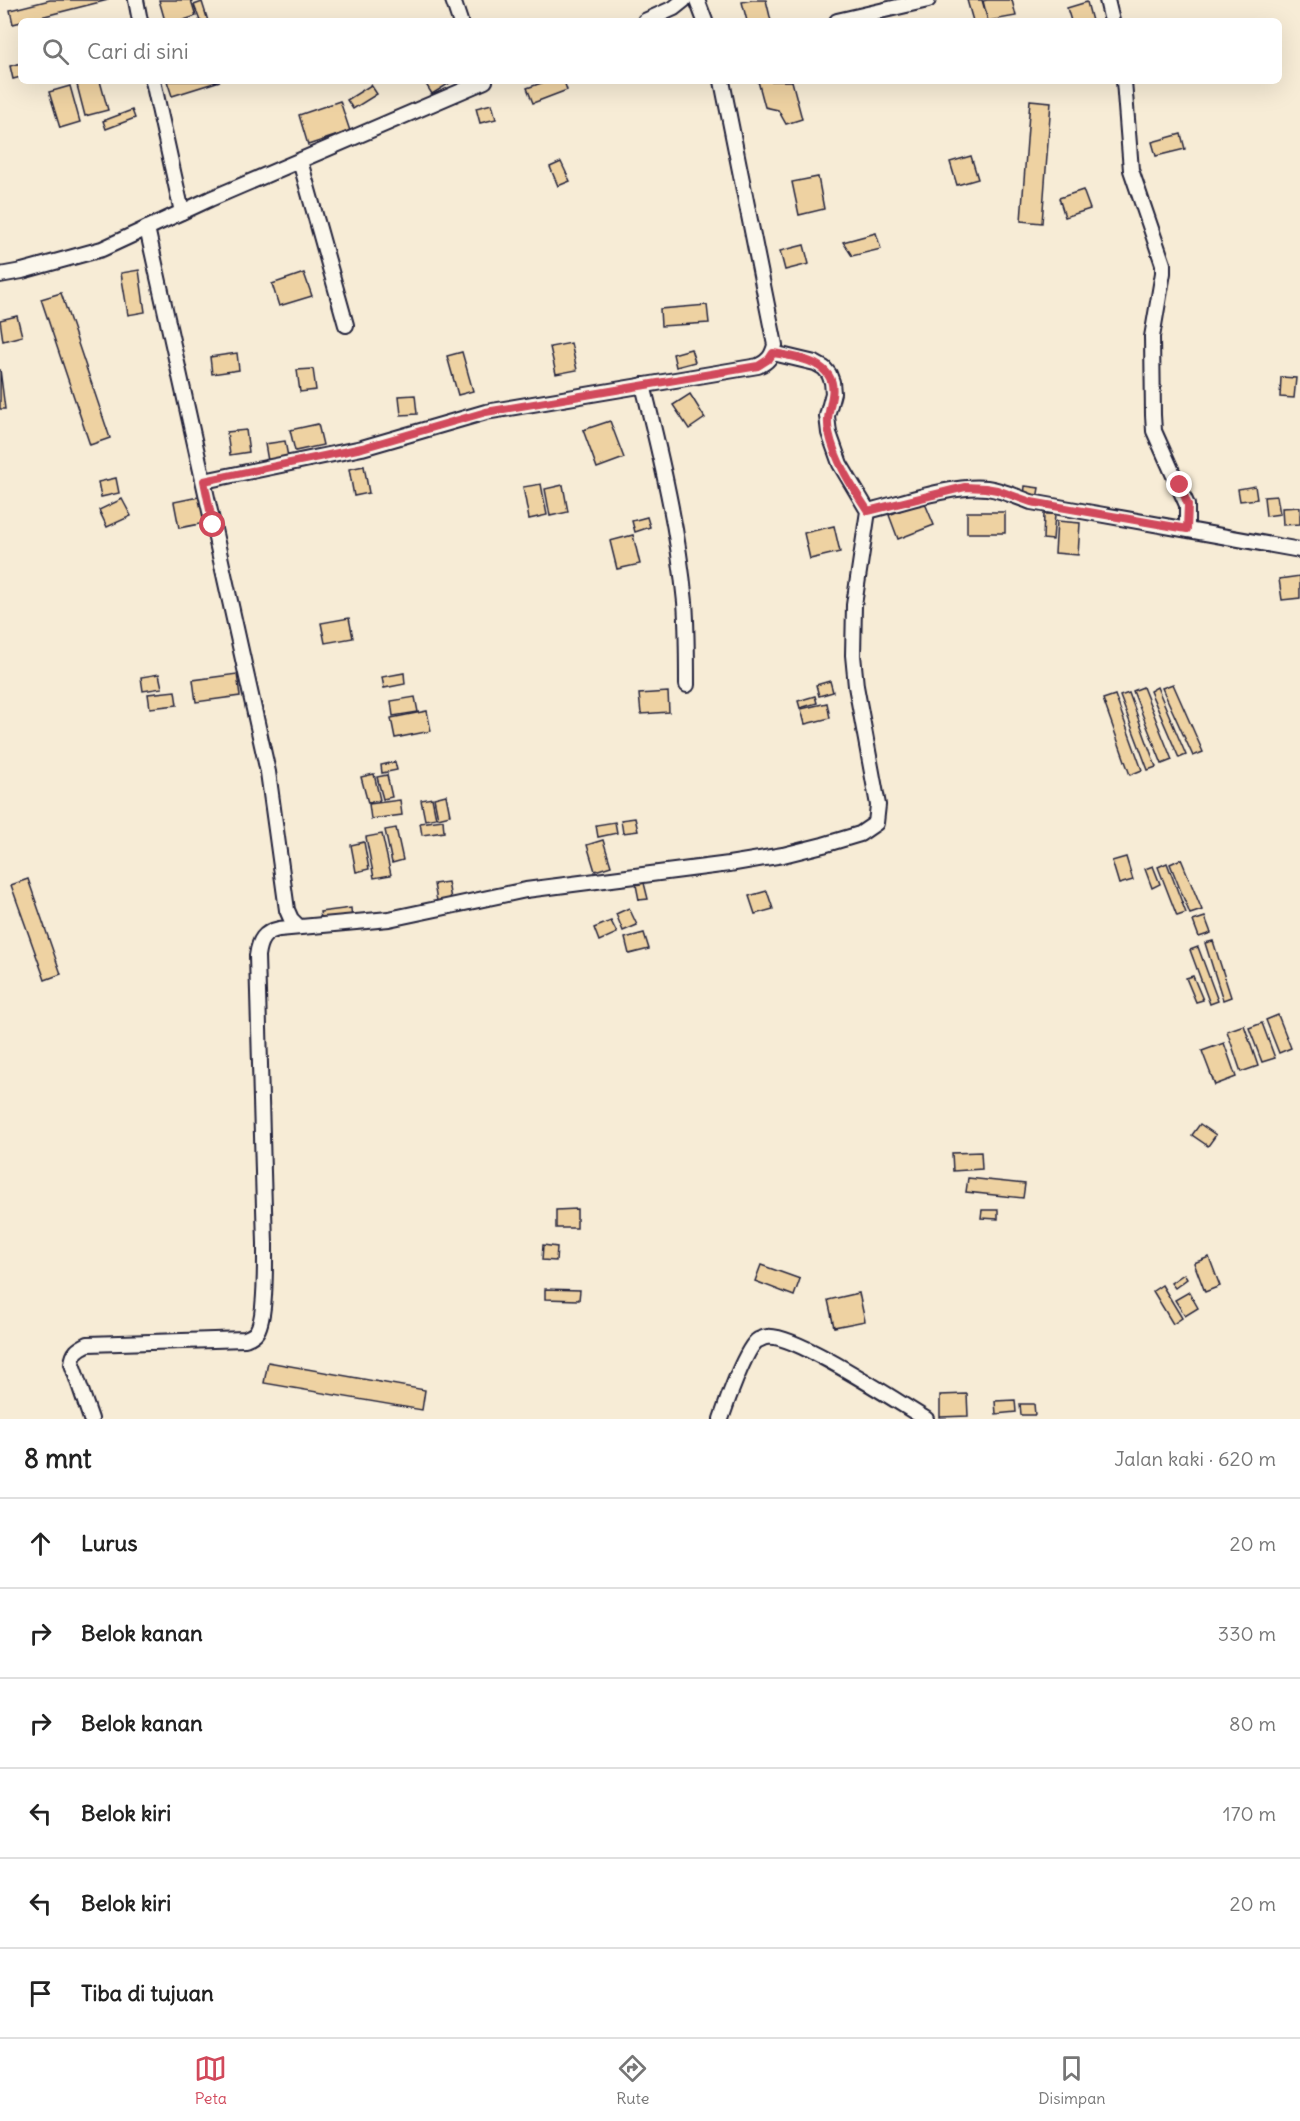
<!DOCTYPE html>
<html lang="id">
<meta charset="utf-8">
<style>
body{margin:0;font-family:Delius,sans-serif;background:#f2f2f2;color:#222}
.stop{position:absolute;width:18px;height:18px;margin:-14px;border:4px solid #d1495b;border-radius:50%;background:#fff}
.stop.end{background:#d1495b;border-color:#fff;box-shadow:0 2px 6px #0008}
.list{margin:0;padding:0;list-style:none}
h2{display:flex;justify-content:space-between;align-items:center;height:78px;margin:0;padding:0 24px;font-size:26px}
h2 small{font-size:20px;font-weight:400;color:#767676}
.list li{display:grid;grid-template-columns:39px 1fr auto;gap:18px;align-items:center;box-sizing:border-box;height:90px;padding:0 24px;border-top:2px solid #e0e0e0}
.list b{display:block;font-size:22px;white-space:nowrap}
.list em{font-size:20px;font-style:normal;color:#767676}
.icon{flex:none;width:33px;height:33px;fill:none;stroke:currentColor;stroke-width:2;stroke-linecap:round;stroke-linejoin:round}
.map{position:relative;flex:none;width:1300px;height:1419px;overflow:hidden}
.search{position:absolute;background:#fff;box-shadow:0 6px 24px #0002;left:18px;right:18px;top:18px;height:66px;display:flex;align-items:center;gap:15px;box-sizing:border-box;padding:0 21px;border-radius:9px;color:#767676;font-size:22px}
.sheet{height:618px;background:#fff}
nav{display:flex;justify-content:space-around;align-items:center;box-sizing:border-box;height:84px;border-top:2px solid #e0e0e0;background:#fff;font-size:16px;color:#767676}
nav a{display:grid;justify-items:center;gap:3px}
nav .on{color:#d1495b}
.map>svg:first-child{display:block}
</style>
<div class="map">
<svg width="1300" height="1419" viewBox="0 0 1300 1419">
<rect width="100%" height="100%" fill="#f7ecd6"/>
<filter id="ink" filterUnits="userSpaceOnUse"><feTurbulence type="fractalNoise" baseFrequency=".0167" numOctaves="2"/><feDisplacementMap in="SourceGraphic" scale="12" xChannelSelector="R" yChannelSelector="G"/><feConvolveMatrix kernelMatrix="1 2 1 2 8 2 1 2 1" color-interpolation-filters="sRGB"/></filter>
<g filter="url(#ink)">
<g fill="#eed2a2" stroke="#22223b" stroke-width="1.5">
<path d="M50,0H108L13,24L10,10Z"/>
<path d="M159,0H191L196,16L181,21H165Z"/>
<path d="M752,0H766L771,21H747L742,2Z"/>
<path d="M967,0H982L988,21H973Z"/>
<path d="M987,0H1012L1016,16L988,21L983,1Z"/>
<path d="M202,2L208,21H200L194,5Z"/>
<path d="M1087,2L1092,21H1071L1067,8Z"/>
<path d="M21,63V77L13,79L10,66Z"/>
<path d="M92,81H100L108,110L85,116L77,85Z"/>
<path d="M167,81H220L172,96Z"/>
<path d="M424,81H453L432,94Z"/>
<path d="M547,81H564L567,90L533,103L527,88Z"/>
<path d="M758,81H792L802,119L786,124L778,110L765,107Z"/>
<path d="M371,85L377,94L353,109L347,100Z"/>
<path d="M70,86L80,122L60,128L49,92Z"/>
<path d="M1030,100L1051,102L1042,223L1021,221Z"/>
<path d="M340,101L350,131L308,145L299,115Z"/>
<path d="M492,104L496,119L480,123L476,108Z"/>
<path d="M132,110L135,118L106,129L103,121Z"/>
<path d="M1181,134L1185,149L1156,156L1152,142Z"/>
<path d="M971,156L978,179L957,185L950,162Z"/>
<path d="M561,162L570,181L558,186L550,167Z"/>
<path d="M818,177L824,209L799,215L792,182Z"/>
<path d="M1083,190L1090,209L1065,217L1059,198Z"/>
<path d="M876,233L881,249L852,256L843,242Z"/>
<path d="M804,245L809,264L785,270L780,251Z"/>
<path d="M139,270L145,312L128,315L121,273Z"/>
<path d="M304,273L312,296L279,306L272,284Z"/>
<path d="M61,293L110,438L90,445L41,299Z"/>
<path d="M707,305L709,323L661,326L660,309Z"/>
<path d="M17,316L22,336L3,341L0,320Z"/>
<path d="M571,343L577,370L556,374L550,347Z"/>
<path d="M691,349L695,362L676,367L673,354Z"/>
<path d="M462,352L473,391L458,395L447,356Z"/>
<path d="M237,353L239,370L212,374L210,357Z"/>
<path d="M0,369L5,409H0Z"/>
<path d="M313,369L316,390L300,392L297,370Z"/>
<path d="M1281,377L1296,378L1294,398L1280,397Z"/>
<path d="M690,394L705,418L689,429L673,405Z"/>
<path d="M415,395L417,414L401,415L399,396Z"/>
<path d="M610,421L624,458L597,468L583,430Z"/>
<path d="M318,424L323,445L295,451L290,430Z"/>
<path d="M246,430L249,452L230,455L227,432Z"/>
<path d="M285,441L288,457L268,461L265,444Z"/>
<path d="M364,466L369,493L354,496L349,469Z"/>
<path d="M116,478L119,493L101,497L98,482Z"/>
<path d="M541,484L547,515L529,519L523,487Z"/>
<path d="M563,485L568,512L550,516L545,489Z"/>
<path d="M1025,486L1039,488L1037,499L1024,497Z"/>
<path d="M1255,486L1257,499L1240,501L1238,489Z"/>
<path d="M1277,496L1280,514L1266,516L1264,497Z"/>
<path d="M199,497L205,523L179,528L174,502Z"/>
<path d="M122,499L131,516L107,527L99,510Z"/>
<path d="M924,501L934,525L898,539L889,515Z"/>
<path d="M1300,507V524L1283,525L1282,508Z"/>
<rect x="967" y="512" width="38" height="21"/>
<path d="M1044,514H1055L1053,540L1043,539Z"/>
<path d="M647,517L650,527L635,532L632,521Z"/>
<path d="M1057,521L1080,523L1078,555L1055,553Z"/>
<path d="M834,526L840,552L810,559L804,533Z"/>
<path d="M633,535L640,564L617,569L610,541Z"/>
<path d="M1300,576V598L1282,600L1279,579Z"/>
<path d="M349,618L353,638L325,643L321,623Z"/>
<path d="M404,673L405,684L384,688L382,677Z"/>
<path d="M159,674L162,688L143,691L141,677Z"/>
<path d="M237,674L240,696L196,702L193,680Z"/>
<path d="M830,681L833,692L819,696L816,685Z"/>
<path d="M1173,684L1203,752L1193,756L1162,688Z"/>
<path d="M1143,687L1172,760L1162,764L1133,691Z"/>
<path d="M1157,687L1186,755L1179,758L1150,691Z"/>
<path d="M175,691L177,705L150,708L148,694Z"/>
<path d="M668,692L669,712L641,714L639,694Z"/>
<path d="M1129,693L1156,767L1148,770L1120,696Z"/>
<path d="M1115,695L1142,770L1130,775L1103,699Z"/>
<path d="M815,696L817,703L800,708L798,701Z"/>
<path d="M415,697L418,712L393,716L391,701Z"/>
<path d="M827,703L830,718L805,724L801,709Z"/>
<path d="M427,711L431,731L395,738L391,718Z"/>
<path d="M395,762L397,770L382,773L381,765Z"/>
<path d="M374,774L380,800L368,803L361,777Z"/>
<path d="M387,775L392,797L383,799L377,777Z"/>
<path d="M446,795L450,815L438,818L434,798Z"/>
<path d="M432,798L436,818L425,820L421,800Z"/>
<path d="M400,800L402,815L371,819L369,804Z"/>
<path d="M635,818L638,831L623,833L621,820Z"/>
<path d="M443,820L444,832L422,835L420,823Z"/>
<path d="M615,822L617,833L598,837L596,825Z"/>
<path d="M396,828L403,860L392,863L385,830Z"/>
<path d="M382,834L391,875L374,878L366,837Z"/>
<path d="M603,840L611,866L595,871L587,845Z"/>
<path d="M364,842L369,869L356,872L351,845Z"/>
<path d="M1126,857L1133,880L1119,884L1112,861Z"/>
<path d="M1181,859L1202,910L1190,914L1170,864Z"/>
<path d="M1167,863L1186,913L1177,916L1158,867Z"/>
<path d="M1153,866L1160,884L1152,888L1145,869Z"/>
<path d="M28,879L61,974L45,980L11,885Z"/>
<path d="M448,882L451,899L437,901L434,884Z"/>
<path d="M644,883L648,899L639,900L636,885Z"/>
<path d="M767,891L773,909L755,914L749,896Z"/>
<path d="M351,908L352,920L322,924L320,912Z"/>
<path d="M629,908L637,925L623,931L616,914Z"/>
<path d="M1205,917L1211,933L1199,937L1193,921Z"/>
<path d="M611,921L617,933L599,941L594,928Z"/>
<path d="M644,933L649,949L629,954L625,938Z"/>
<path d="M1213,941L1231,997L1223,1000L1205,943Z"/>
<path d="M1198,947L1218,1001L1210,1004L1190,950Z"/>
<path d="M1193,976L1203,1000L1196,1002L1186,978Z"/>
<path d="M1278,1015L1291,1048L1279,1053L1266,1020Z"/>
<path d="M1262,1023L1275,1058L1262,1062L1249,1028Z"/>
<path d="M1244,1025L1258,1066L1241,1072L1227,1031Z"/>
<path d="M1224,1043L1236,1077L1215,1085L1202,1051Z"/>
<path d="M1200,1124L1216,1135L1208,1146L1192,1135Z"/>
<path d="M981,1152L982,1169L953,1171L952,1153Z"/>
<path d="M968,1178L1025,1184L1023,1198L966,1192Z"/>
<path d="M577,1209V1228H556V1210Z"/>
<path d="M982,1210H998V1219L981,1218Z"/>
<path d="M543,1245L557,1247L556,1261L542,1260Z"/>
<path d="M1209,1257L1220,1286L1205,1292L1194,1263Z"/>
<path d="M761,1265L800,1279L794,1296L755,1281Z"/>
<path d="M1184,1274L1187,1279L1175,1288L1171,1283Z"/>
<path d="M1162,1285L1182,1318L1173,1324L1153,1291Z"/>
<path d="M545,1289L580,1290L579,1300L545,1299Z"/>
<path d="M1189,1292L1198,1308L1185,1316L1175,1300Z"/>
<path d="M859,1293L865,1321L834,1327L828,1300Z"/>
<path d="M268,1362L425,1390L422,1410L264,1383Z"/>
<path d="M967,1394L968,1416L940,1417V1395Z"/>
<path d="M1015,1400L1016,1412L996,1414L995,1401Z"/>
<path d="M1020,1404H1034L1035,1415H1021Z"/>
</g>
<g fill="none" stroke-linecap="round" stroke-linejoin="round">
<defs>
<g id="minor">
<path d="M136,0L140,21"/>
<path d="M453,0L460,21"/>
<path d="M697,0L705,21"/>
<path d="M1107,0L1112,21"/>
<path d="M645,21L674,8L684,0"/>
<path d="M837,21L928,0"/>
<path d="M153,81L182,212"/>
<path d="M1124,81L1131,170L1163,264V273L1152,337L1153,415L1154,431L1187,505V529"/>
<path d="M300,161L346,325"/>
<path d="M147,228L268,772L287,910L291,919L298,926"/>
<path d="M0,275L22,271L102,249L210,199L485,81"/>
<path d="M643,385C661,457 678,529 685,602C687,629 687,657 687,685"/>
<path d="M204,481L362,448L486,412L758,366C768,362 772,356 775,345L722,81"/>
<path d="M868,511C902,503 953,484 987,488C1002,490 1017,497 1031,502L1300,550"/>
<path d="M91,1419L72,1364C73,1352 78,1349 88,1344L245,1339C250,1337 254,1336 257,1331C266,1317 265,1263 265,1244L257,956C259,940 264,932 279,929L389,919L526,890L729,864L783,855L823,845L860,834L876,823L878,805L856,686L853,655L854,605L868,511L840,464L829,433L827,416L833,393L832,382L829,374L824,368L815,363L773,353"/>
<path d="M721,1419C726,1404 746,1347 758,1340C761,1339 764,1337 767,1337C793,1332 899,1403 926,1419"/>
</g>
</defs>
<use href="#minor" stroke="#22223b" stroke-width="18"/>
<use href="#minor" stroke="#fbf7ec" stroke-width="14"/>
</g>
</g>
<g fill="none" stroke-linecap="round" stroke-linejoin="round" filter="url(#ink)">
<path stroke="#d1495b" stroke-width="8" d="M213,525L204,481L362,448L486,412L758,366L769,359L773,353C797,357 838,362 832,396C830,409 826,419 829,432C835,461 852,487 868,511L965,487L985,488L997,490L1031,502L1187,529L1188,505L1180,485"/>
</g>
</svg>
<div class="stop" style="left:213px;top:525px"></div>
<div class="stop end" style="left:1180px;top:485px"></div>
<div class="search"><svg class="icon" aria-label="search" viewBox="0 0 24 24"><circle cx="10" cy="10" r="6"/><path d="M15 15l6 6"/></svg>Cari di sini</div>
</div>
<section class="sheet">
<h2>8 mnt<small>Jalan kaki · 620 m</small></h2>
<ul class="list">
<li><svg class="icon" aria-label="ahead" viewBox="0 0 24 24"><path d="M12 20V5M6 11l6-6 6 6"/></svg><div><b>Lurus</b></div><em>20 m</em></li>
<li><svg class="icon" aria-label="right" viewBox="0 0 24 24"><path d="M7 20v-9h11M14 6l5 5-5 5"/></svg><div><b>Belok kanan</b></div><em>330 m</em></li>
<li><svg class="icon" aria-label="right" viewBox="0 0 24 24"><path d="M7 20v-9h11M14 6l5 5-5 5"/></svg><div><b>Belok kanan</b></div><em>80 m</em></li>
<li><svg class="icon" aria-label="left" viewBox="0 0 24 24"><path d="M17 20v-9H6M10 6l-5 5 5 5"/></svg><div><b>Belok kiri</b></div><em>170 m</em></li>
<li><svg class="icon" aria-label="left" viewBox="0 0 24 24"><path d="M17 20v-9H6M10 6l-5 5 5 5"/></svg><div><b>Belok kiri</b></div><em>20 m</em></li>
<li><svg class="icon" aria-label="arrive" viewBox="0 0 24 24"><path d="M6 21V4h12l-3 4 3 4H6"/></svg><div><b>Tiba di tujuan</b></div></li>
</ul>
</section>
<nav>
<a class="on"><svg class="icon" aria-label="map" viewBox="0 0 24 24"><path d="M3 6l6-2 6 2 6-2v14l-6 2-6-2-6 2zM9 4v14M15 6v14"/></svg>Peta</a>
<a><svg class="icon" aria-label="directions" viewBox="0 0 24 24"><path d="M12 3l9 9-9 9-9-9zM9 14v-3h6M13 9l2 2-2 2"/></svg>Rute</a>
<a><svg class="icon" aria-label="saved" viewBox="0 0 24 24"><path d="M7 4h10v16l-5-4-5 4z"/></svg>Disimpan</a>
</nav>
